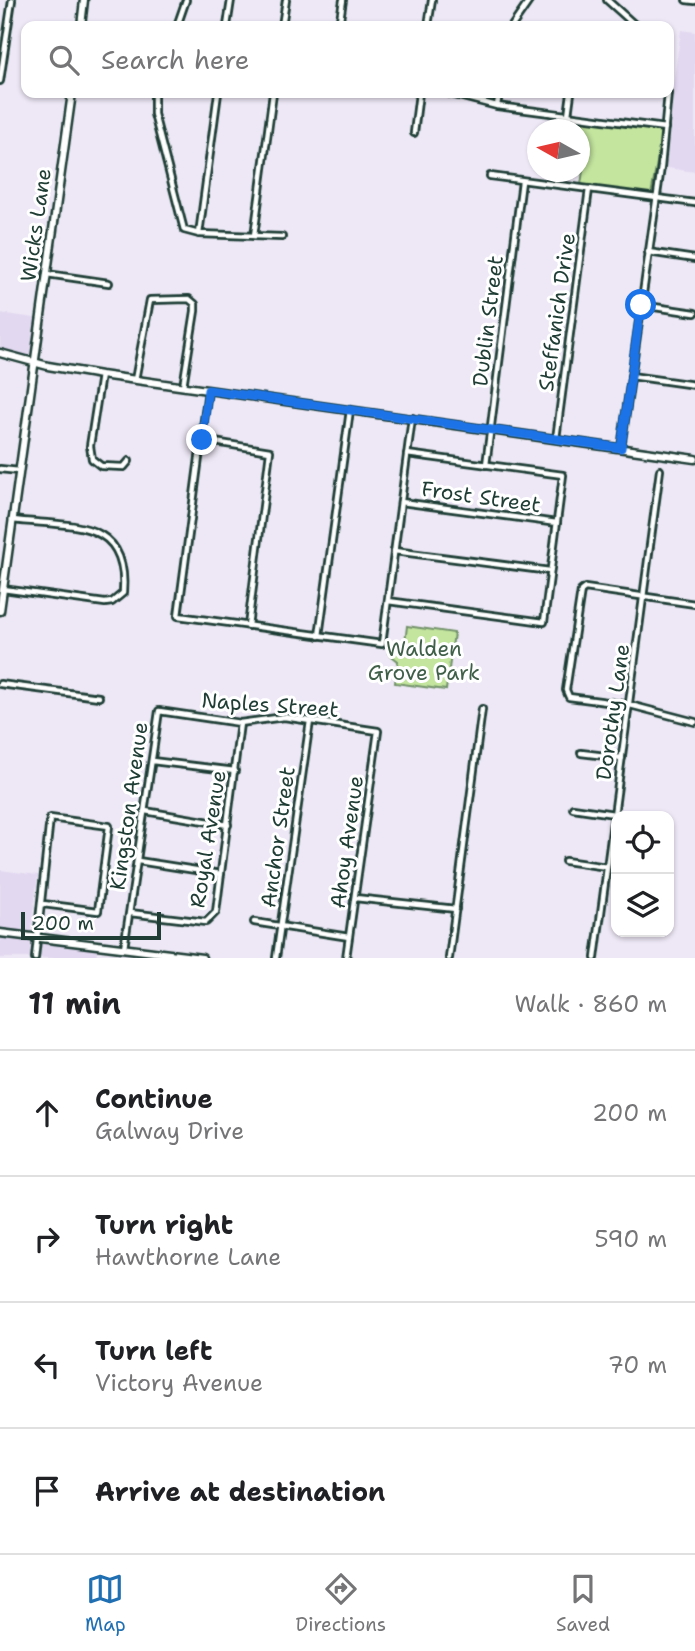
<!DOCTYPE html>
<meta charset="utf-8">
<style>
body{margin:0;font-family:"Shantell Sans",sans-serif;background:#f6f6f6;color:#202124}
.controls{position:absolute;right:21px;bottom:21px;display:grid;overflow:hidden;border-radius:14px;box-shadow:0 2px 5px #0004}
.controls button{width:63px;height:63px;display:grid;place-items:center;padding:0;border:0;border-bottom:2px solid #e0e0e0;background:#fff;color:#202124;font:35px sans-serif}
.compass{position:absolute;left:527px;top:119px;width:63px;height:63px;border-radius:50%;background:#fff;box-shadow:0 2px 5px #0004;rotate:278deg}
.scale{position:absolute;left:21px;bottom:18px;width:140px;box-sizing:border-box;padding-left:7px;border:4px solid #1f3d34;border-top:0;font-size:19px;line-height:24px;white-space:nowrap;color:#1f3d34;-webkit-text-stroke:5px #fff;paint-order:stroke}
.stop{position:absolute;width:21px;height:21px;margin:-16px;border:5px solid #1a73e8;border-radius:50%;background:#fff}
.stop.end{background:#1a73e8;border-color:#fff;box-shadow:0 2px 7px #0008}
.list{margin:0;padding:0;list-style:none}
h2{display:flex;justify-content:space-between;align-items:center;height:91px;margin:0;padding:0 28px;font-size:30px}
h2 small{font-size:23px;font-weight:400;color:#757577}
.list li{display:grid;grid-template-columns:46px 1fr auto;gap:21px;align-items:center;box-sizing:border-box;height:126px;padding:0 28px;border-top:2px solid #e0e0e0}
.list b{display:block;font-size:26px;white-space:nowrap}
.list p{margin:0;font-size:23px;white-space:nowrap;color:#757577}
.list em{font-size:23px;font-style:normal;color:#757577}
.icon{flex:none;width:38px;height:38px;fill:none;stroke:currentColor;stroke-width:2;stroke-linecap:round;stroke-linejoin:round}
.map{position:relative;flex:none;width:695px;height:958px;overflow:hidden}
.search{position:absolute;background:#fff;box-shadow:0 2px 5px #0004;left:21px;right:21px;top:21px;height:77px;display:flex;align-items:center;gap:18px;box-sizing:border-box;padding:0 24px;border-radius:14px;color:#757577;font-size:26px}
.sheet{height:595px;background:#fff}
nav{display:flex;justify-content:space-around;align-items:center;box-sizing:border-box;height:98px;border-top:2px solid #e0e0e0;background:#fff;font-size:19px;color:#757577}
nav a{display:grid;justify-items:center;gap:4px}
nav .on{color:#1f6fb2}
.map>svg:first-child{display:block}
</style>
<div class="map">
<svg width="695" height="958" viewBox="0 0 695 958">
<rect width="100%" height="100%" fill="#eee8f6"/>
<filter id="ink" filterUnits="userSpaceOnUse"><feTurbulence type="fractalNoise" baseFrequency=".0143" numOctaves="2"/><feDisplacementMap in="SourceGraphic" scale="14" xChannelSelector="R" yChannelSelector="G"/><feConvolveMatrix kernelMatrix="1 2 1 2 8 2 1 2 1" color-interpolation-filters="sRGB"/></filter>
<g filter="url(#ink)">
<g fill="#e2d8f0">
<path d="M681,30L695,32V172L661,167Z"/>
<path d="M0,313L41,319L35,363L0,353Z"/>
<path d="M0,870L38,875L30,937L98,945L96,958H0Z"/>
</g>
<g fill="#c3e59e" stroke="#719169" stroke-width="2">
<path d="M567,118L663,130L651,195L581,185L585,156L580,155V130H566Z"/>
<path d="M407,626L454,633L446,690L395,683L398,661L388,653L391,645L405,643Z"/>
</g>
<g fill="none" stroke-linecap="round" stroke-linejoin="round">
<defs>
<g id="street">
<path d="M607,0L636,26"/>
<path d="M686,0L695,1"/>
<path d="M177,26L186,0"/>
<path d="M227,26L231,0"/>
<path d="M282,26L286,0"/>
<path d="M339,26L343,0"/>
<path d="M428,26L432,0"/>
<path d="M512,26L530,0"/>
<path d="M0,81L12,0"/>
<path d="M154,93V114L184,230L199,234L282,237"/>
<path d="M447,93L497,106L665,128"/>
<path d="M497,106L499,93"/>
<path d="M568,115L571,93"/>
<path d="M414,133L419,93"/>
<path d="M490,176L695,203"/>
<path d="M199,234L218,93"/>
<path d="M254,236L273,93"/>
<path d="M648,252L695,259"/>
<path d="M47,274L109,283"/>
<path d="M641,305L695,313"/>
<path d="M101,375L90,446L92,459L101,466L124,467L129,461"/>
<path d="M631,376L695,385"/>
<path d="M135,380L150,300L189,299L195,304V311L183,386"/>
<path d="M208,390L178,616L382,644L412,418"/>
<path d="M556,439L589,189"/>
<path d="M202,440L270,451L248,626"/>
<path d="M621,448L661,167L668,93"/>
<path d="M486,465L522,181"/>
<path d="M0,469L19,471"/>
<path d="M401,502L557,523"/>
<path d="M394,551L550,571"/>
<path d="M3,589L105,603L112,602L123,593C129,516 69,527 12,520"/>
<path d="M388,601L544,622L563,475L407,454"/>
<path d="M695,604L585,588L581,591L566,690L569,697L630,705L695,722"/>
<path d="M319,636L350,410"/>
<path d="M0,684L99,697"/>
<path d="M581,753L622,758"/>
<path d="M152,761L235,771"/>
<path d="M573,808L614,814"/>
<path d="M145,811L228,825"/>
<path d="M138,861L221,874"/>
<path d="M565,861L607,867"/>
<path d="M355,898L456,909"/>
<path d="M130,913L206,922L216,912L240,723"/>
<path d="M254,922L349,937"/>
<path d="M124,948L159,711L240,723L284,717L378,731L346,958"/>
<path d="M35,958L50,818L109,826L98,911L43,904"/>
<path d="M276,958L310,721"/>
<path d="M449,958L482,709"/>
<path d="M595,958L660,470"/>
</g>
<g id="secondary">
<path d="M81,26L84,0"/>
<path d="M0,353L48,366L101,375L695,459"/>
<path d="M0,611L72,93"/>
<path d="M0,933L202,958"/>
</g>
</defs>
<use href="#street" stroke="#1f3d34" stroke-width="10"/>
<use href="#secondary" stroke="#1f3d34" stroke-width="11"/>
<use href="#street" stroke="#fff" stroke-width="4.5"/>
<use href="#secondary" stroke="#fff" stroke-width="6"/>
</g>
</g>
<g fill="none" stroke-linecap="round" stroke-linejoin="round" filter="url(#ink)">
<path stroke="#1a73e8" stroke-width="9" d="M202,440L208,390L621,448L641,305"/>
</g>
<g text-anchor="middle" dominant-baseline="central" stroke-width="6" stroke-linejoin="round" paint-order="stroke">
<g font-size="21" fill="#1f3d34" stroke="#fff">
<text transform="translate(36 225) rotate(-82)">Wicks Lane</text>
<text transform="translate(557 312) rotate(-82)">Steffanich Drive</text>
<text transform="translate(488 321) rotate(-83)">Dublin Street</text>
<text transform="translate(481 497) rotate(8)">Frost Street</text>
<text transform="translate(270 705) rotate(4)">Naples Street</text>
<text transform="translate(613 712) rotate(-82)">Dorothy Lane</text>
<text transform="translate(129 806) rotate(-82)">Kingston Avenue</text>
<text transform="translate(278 837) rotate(-82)">Anchor Street</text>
<text transform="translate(208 839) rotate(-81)">Royal Avenue</text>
<text transform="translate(347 842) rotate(-82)">Ahoy Avenue</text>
</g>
<g font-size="21" fill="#405f49" stroke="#fff">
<text x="424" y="649">Walden<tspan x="424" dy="24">Grove Park</tspan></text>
</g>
</g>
</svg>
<div class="controls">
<button><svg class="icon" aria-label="locate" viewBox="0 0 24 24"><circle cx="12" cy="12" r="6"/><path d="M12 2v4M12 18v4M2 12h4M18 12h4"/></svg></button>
<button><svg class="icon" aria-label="layers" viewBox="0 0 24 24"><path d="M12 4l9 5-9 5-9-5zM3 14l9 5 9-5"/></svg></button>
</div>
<svg class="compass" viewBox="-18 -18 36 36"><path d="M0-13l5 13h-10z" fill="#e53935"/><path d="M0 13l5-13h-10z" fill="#757577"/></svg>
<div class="scale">200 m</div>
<div class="stop" style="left:641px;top:305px"></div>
<div class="stop end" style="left:202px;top:440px"></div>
<div class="search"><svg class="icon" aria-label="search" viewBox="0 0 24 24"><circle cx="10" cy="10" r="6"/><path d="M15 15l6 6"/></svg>Search here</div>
</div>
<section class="sheet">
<h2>11 min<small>Walk · 860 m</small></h2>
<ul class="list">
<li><svg class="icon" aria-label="ahead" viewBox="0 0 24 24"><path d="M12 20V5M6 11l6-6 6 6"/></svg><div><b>Continue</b><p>Galway Drive</p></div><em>200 m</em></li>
<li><svg class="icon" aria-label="right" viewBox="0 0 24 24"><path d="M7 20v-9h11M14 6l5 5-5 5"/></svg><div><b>Turn right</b><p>Hawthorne Lane</p></div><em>590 m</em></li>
<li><svg class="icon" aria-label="left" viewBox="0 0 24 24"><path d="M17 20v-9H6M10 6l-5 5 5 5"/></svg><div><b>Turn left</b><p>Victory Avenue</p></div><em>70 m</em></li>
<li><svg class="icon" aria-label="arrive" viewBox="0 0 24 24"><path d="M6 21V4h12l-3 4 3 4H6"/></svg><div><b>Arrive at destination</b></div></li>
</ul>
</section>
<nav>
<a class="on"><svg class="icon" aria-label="map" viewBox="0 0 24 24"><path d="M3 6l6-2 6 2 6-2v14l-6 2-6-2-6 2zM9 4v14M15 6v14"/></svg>Map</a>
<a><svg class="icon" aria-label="directions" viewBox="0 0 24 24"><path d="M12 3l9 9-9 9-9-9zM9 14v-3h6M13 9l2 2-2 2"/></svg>Directions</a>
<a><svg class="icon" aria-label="saved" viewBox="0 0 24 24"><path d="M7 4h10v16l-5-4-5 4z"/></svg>Saved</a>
</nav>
